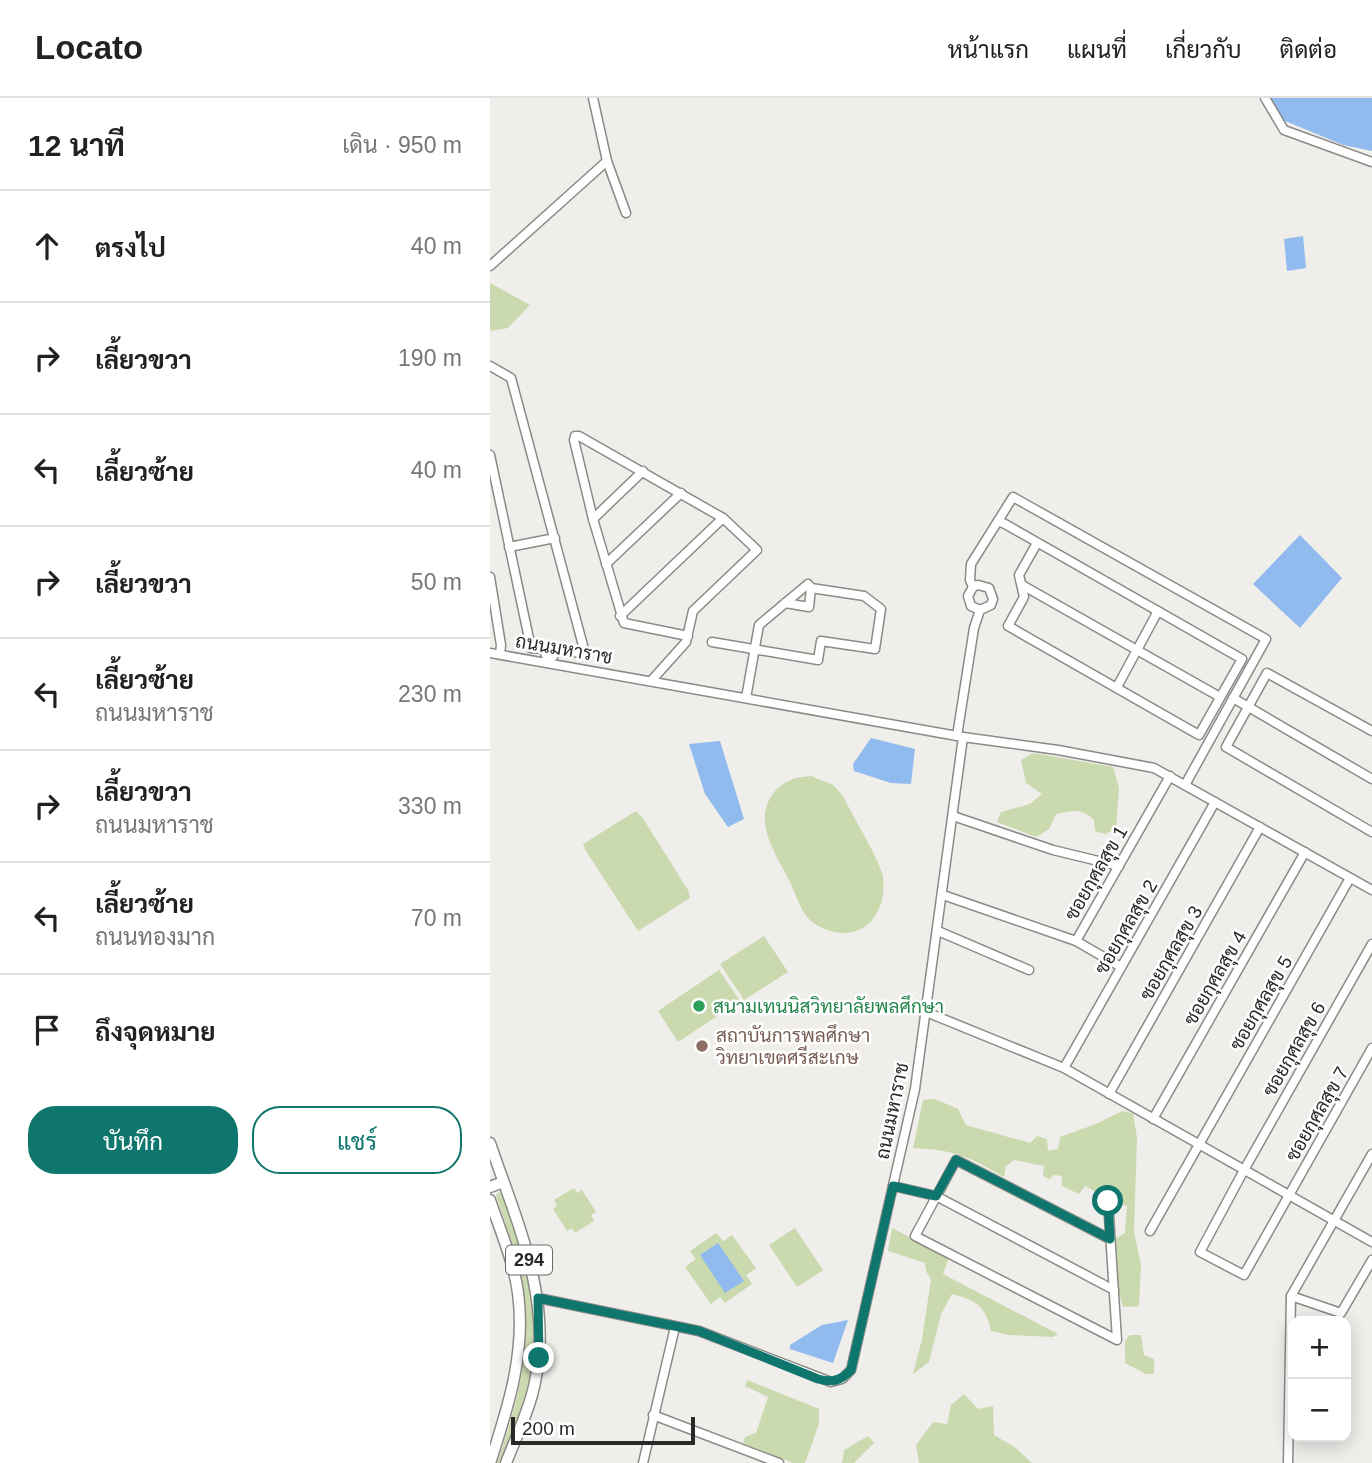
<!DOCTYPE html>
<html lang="th">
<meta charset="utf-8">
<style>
body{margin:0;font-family:Arial,Sarabun,sans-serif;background:#f2f2f2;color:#222}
.controls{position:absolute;right:21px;bottom:21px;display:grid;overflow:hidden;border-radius:14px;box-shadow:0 4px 18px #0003}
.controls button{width:63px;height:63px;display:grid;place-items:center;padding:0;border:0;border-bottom:2px solid #e0e0e0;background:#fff;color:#222;font:35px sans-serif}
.scale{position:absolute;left:21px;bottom:18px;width:184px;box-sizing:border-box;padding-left:7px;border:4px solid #292928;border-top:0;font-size:19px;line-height:24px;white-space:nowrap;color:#292928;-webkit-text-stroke:5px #fff;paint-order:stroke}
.stop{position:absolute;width:21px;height:21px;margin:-16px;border:5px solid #0f766e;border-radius:50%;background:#fff}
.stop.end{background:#0f766e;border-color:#fff;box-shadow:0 2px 7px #0008}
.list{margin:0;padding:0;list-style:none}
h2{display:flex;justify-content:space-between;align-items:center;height:91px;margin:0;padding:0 28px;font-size:30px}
h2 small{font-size:23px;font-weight:400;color:#767676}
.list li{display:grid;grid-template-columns:46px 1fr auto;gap:21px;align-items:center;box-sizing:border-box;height:112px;padding:0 28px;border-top:2px solid #e0e0e0}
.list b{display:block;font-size:26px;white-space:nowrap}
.list p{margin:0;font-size:23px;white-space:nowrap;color:#767676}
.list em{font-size:23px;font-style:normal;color:#767676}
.actions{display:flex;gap:14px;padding:21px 28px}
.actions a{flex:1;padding:16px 0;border:2px solid #0f766e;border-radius:28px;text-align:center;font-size:24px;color:#0f766e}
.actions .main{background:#0f766e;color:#fff}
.icon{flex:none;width:38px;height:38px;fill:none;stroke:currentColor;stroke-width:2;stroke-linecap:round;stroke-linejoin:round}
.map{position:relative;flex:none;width:882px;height:1365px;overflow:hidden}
header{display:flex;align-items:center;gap:42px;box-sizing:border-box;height:98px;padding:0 35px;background:#fff;border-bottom:2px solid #e0e0e0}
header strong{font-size:33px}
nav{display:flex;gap:38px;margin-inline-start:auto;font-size:24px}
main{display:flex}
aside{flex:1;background:#fff}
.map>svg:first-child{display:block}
</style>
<header>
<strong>Locato</strong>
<nav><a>หน้าแรก</a><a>แผนที่</a><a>เกี่ยวกับ</a><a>ติดต่อ</a></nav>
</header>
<main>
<aside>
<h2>12 นาที<small>เดิน · 950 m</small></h2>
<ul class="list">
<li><svg class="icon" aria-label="ahead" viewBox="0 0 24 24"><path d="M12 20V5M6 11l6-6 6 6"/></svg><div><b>ตรงไป</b></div><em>40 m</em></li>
<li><svg class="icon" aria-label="right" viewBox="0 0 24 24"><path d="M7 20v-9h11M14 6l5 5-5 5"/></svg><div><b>เลี้ยวขวา</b></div><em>190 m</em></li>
<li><svg class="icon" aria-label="left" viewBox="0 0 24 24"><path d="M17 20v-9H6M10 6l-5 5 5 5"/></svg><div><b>เลี้ยวซ้าย</b></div><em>40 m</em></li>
<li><svg class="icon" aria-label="right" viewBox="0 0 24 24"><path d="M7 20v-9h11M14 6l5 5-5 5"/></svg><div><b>เลี้ยวขวา</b></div><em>50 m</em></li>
<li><svg class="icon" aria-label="left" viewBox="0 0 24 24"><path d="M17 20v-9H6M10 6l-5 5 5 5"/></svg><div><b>เลี้ยวซ้าย</b><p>ถนนมหาราช</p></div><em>230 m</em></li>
<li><svg class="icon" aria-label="right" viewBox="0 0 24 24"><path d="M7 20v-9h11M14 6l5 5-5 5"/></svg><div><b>เลี้ยวขวา</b><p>ถนนมหาราช</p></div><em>330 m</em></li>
<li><svg class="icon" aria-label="left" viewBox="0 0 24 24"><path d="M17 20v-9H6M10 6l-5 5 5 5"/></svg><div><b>เลี้ยวซ้าย</b><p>ถนนทองมาก</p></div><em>70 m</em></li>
<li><svg class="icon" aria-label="arrive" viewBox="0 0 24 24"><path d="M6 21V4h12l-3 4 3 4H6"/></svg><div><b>ถึงจุดหมาย</b></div></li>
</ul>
<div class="actions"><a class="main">บันทึก</a><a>แชร์</a></div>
</aside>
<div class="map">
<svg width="882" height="1365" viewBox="0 0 882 1365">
<rect width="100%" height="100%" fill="#efeeeb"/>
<g fill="#cbd9af">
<path d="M0,185L40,207L18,230L0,233Z"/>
<path d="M544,655L623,669L629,690L626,731L615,736L605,733L604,722C590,709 583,713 566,716L559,731L546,739L507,724L511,714L540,706L552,696L536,685L531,662Z"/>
<path d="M321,678L343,687L353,698C361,715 391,764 393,779C396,802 387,828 363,834C349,838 328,831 318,820C310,811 305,794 299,782C285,754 259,719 288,690C298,681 308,679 321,678Z"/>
<path d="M146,713L152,719L198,792L200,800L148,833L96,753L93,746Z"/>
<path d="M274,838L298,874L254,902L230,866Z"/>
<path d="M229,872L250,903L188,944L168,913Z"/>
<path d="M445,1001L468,1011L476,1027L540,1045L547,1038L557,1041L558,1053L568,1051L570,1039L606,1026L632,1013L643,1015L647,1040L644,1134L651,1167L649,1208L633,1209L627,1188L625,1141L635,1135L637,1108L625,1105L595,1088L589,1096L572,1088V1078L564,1077L559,1081L553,1078L554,1068L524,1062L516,1068L514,1079C478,1058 465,1052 423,1050L433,1002Z"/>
<path d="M84,1090L87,1095L92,1092L106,1114L101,1117L104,1123L85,1135L82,1130L77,1133L63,1111L67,1108L64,1102Z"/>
<path d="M9,1094L13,1098C35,1161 55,1222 39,1289C32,1315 21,1340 11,1365H7C24,1317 39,1264 35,1212C32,1174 18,1134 6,1097Z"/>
<path d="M305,1130L333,1172L307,1189L279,1147Z"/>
<path d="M402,1130L459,1159L453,1176L568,1236L563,1239L519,1237L501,1233C495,1207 487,1203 462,1196L451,1216L439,1264L423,1276L432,1241L441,1182L436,1173L435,1165L398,1153Z"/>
<path d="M226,1135L233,1143L242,1137L266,1170L256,1177L262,1186L235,1205L230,1199L221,1206L195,1169L206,1161L200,1153Z"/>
<path d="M640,1237H651L654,1257L664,1261V1276H656L635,1265V1243Z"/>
<path d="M257,1282L329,1311V1326L315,1365H303L253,1345L255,1339L266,1335L278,1299L255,1288Z"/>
<path d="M474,1296L488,1311L503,1308L504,1337L526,1350L542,1365H429L426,1347L443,1324L457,1326L461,1307Z"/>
<path d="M378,1338L384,1345L364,1365H352L354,1352Z"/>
</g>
<g fill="#91bbef">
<path d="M780,0H882V53L853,47L793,22Z"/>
<path d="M813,138L816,170L797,173L794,141Z"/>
<path d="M810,437L852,480L810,530L763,486Z"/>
<path d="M381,640L425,651L421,686L401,685L364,673L363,666Z"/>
<path d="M230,643L254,721L238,729L215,696L199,646Z"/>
<path d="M228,1145L254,1183L235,1195L210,1157Z"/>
<path d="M358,1222L343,1265L300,1251V1247L332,1227Z"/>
</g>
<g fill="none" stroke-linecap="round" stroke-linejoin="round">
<defs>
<g id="minor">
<path d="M103,0L117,63L136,115"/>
<path d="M775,0L794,32L882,64"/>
<path d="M0,168L117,63"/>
<path d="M0,268L21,280L95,555L67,553L58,565"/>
<path d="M0,357L41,550L54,551L58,565"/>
<path d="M103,421L153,373"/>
<path d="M508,423L515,426L752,561L709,637L518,528L534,499L529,477L547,445"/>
<path d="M19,449L65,440"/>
<path d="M116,466L191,395"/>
<path d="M0,479L11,547L10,556"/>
<path d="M532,487L730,599"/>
<path d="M483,489L480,482L481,466L523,399L776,541L695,687"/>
<path d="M130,518L233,420"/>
<path d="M222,544L328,562L331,543L385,551L391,511L374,498L321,490"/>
<path d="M0,555L473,639L568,652L664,670L882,792"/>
<path d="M161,583L196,544L203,513L267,452L233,420L89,338H85L84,342L103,421L134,525L198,538"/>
<path d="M627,589L668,513"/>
<path d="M256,600L269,527L318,486L321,490L319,509L295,505"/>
<path d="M743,600L882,681"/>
<path d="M882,633L777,575L736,649L882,734"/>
<path d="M467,638L484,530L490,512L501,507L503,501L499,490L488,487L483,489L478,498L481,508L490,512"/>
<path d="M463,718L563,752L629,768"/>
<path d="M453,797L586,843"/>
<path d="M448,833L539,872"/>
<path d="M882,846L754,1072L710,1154L754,1177L882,950"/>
<path d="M631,869L586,843L680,678"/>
<path d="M436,914L574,970L882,1144"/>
<path d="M574,970L725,704"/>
<path d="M619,996L770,729"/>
<path d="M663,1021L815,754"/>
<path d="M403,1088L446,1098L624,1192"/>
<path d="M618,1103C621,1150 624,1196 627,1242L425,1138L466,1062L620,1141"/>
<path d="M660,1133L860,780"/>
<path d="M801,1198L851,1215L882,1162"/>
<path d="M48,1200L209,1233L341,1284L352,1281L361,1272L425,991L473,639"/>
<path d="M163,1317L289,1365"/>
<path d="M153,1365L185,1229"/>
<path d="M798,1365L801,1198L882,1056"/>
</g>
<g id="major">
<path d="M0,1045C26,1122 63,1201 45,1284C40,1311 26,1339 16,1365"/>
<path d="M0,1089L13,1084"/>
<path d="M0,1102C10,1132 24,1164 28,1195C36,1254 18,1310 0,1365"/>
</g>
</defs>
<use href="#minor" stroke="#8b8a86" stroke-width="11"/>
<use href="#major" stroke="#8b8a86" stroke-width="13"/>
<use href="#minor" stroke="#fff" stroke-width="8"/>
<use href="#major" stroke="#fff" stroke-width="10"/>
</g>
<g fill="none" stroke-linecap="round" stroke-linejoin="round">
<path stroke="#0f766e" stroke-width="9" d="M49,1260L48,1200L209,1233L328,1281C343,1285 350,1283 361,1272L403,1088L446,1098L466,1062L620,1141L618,1103"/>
</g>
<circle fill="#2e9e5b" stroke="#fff" stroke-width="2.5" cx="209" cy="908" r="7"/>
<circle fill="#8d6e63" stroke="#fff" stroke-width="2.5" cx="212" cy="948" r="7"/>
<g text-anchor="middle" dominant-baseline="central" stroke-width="5" stroke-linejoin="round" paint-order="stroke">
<rect fill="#fff" stroke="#696968" stroke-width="2" x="16" y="1147.5" width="46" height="29" rx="5"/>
<g font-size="18" font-weight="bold" fill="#292928">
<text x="39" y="1162">294</text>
</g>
<g font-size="19" fill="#292928" stroke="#fff">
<text transform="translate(74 551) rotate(10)">ถนนมหาราช</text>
<text transform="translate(606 775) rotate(-60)">ซอยกุศลสุข 1</text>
<text transform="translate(636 829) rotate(-60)">ซอยกุศลสุข 2</text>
<text transform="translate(681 855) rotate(-60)">ซอยกุศลสุข 3</text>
<text transform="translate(725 880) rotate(-60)">ซอยกุศลสุข 4</text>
<text transform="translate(771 905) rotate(-60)">ซอยกุศลสุข 5</text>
<text transform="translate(804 951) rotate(-60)">ซอยกุศลสุข 6</text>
<text transform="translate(402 1013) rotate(-78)">ถนนมหาราช</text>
<text transform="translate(827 1016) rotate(-60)">ซอยกุศลสุข 7</text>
</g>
<g font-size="19" fill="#27864d" stroke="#fff" text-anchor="start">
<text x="223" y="908">สนามเทนนิสวิทยาลัยพลศึกษา</text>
</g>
<g font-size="19" fill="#785e54" stroke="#fff" text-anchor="start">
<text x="226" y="937">สถาบันการพลศึกษา<tspan x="226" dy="22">วิทยาเขตศรีสะเกษ</tspan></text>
</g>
</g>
</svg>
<div class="controls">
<button>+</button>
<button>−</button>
</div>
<div class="scale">200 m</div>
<div class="stop" style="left:618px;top:1103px"></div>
<div class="stop end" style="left:49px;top:1260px"></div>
</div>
</main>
